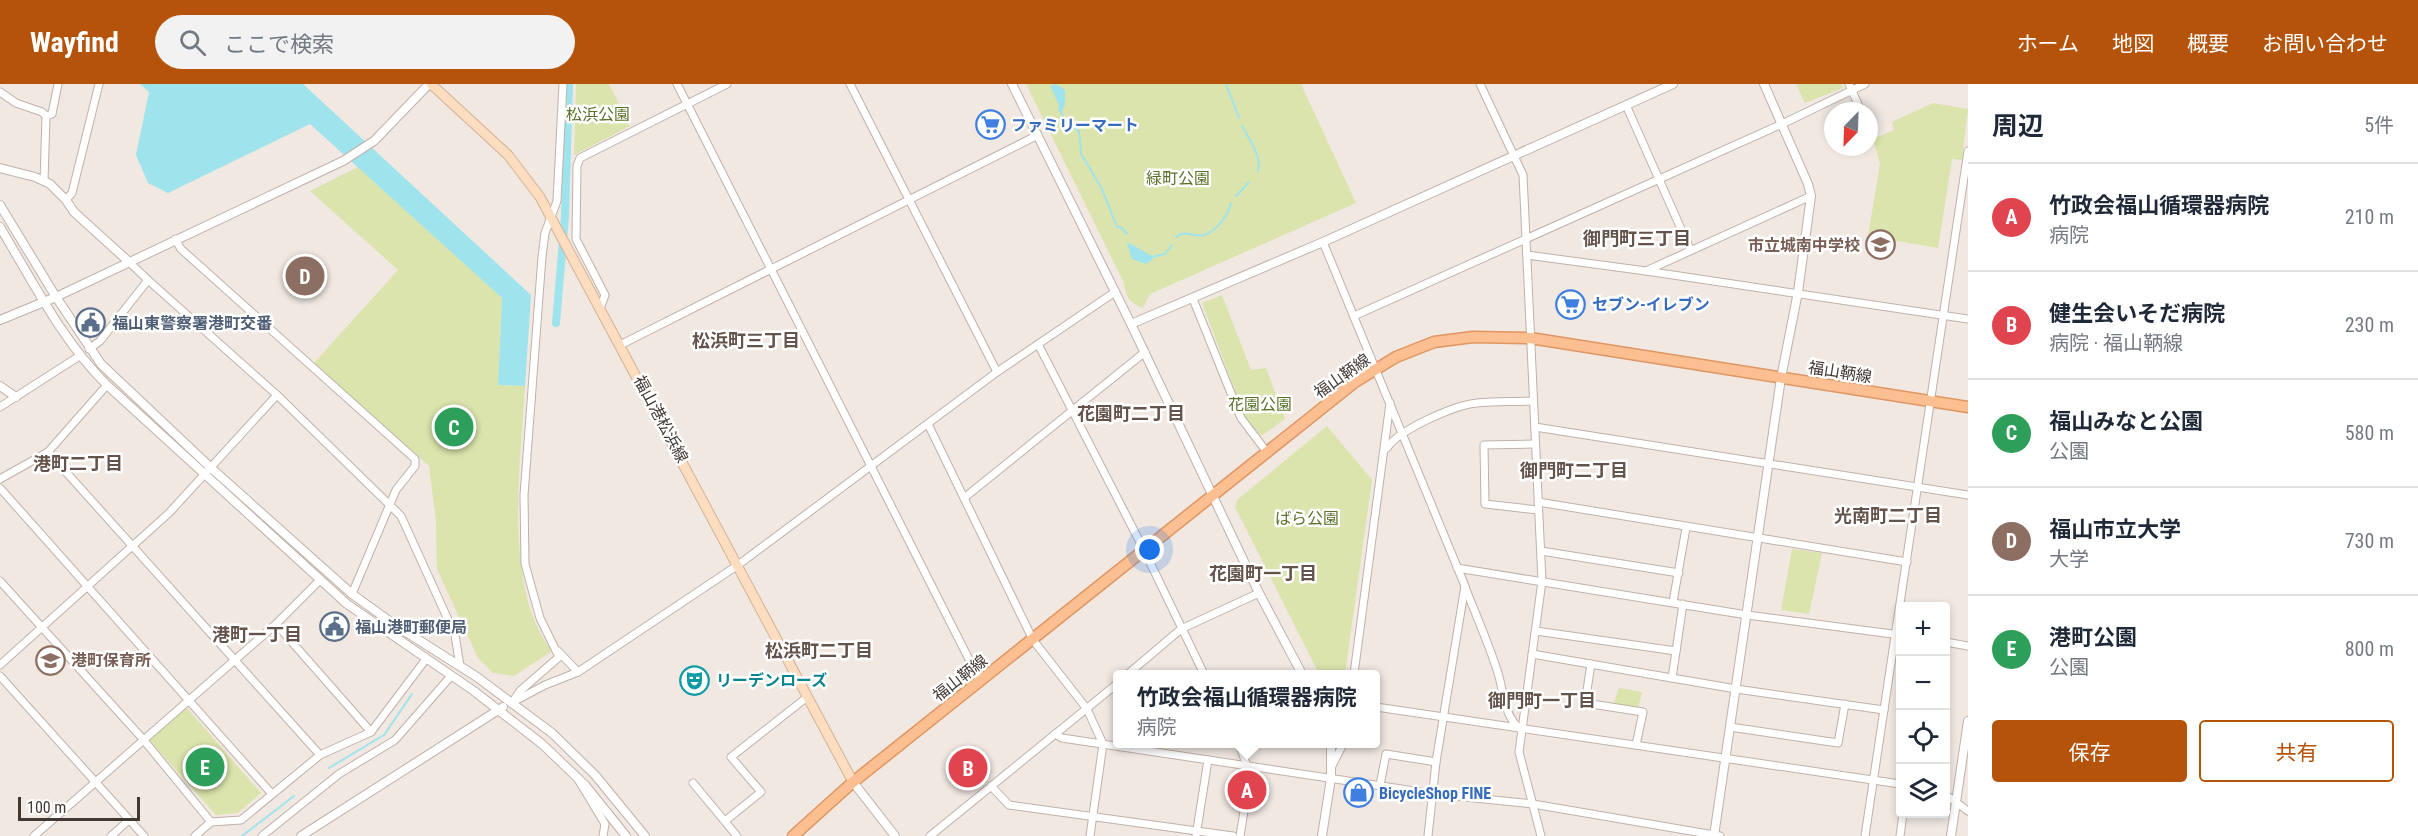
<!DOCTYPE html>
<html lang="ja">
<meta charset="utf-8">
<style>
body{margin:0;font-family:"Roboto Condensed","Noto Sans JP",sans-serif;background:#f2f2f3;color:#1f2937}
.controls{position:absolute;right:18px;bottom:18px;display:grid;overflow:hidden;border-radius:6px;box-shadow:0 3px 9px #0003}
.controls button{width:54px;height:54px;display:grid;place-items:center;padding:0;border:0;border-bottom:2px solid #e0e1e3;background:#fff;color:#1f2937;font:30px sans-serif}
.compass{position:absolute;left:1824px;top:18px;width:54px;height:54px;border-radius:50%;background:#fff;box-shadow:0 3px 9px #0003;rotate:203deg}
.scale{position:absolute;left:18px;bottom:15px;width:122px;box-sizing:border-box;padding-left:6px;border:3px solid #423833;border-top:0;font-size:16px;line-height:21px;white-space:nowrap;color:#423833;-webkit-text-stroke:4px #fff;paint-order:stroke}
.you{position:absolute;left:1150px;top:466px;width:21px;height:21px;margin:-15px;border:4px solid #fff;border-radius:50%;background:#1a73e8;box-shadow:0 0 0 9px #1a73e833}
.badge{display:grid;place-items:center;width:39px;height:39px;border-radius:50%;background:#b45309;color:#fff;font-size:20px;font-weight:700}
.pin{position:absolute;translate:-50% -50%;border:3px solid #fff;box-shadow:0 2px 6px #0006}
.popup{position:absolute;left:1113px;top:586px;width:267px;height:78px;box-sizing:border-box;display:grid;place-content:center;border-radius:6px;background:#fff;filter:drop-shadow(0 2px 4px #0005);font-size:20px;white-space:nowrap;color:#747a83}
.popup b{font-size:22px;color:#1f2937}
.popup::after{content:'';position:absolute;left:50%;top:100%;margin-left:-12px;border:12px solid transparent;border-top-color:#fff}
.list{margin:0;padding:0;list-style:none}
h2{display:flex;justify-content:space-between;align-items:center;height:78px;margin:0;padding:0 24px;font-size:26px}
h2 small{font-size:20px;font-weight:400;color:#747a83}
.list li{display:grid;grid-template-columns:39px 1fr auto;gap:18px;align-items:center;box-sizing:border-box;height:108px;padding:0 24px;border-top:2px solid #e0e1e3}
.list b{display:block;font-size:22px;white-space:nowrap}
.list p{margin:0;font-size:20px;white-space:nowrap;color:#747a83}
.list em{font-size:20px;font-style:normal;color:#747a83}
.actions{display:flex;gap:12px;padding:18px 24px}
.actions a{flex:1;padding:14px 0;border:2px solid #b45309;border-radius:6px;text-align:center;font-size:21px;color:#b45309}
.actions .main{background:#b45309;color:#fff}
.icon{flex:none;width:33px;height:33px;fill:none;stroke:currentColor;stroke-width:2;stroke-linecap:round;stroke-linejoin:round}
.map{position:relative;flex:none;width:1968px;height:752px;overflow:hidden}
header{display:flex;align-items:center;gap:36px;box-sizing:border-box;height:84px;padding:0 30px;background:#b45309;color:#fff}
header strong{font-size:28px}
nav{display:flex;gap:33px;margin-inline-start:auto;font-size:21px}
.search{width:420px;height:54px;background:#f2f2f3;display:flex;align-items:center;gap:15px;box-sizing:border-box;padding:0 21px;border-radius:33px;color:#747a83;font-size:22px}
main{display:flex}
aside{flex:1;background:#fff}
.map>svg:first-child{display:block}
</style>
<header>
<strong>Wayfind</strong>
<div class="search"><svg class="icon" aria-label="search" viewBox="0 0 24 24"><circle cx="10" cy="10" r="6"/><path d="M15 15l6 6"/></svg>ここで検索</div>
<nav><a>ホーム</a><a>地図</a><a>概要</a><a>お問い合わせ</a></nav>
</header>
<main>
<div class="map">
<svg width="1968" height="752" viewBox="0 0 1968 752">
<rect width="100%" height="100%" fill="#f1e8e2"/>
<g fill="#dbe4ac">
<path d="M576,0H609L630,42L574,71Z"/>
<path d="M1026,0H1301L1356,119L1150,210L1143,224C1130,219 1126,214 1124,199Z"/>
<path d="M1796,0H1841L1843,4L1805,19Z"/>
<path d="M1933,19L1968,25L1962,76L1952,75L1938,164L1868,152L1880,80L1873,55L1894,46L1892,38Z"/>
<path d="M358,83L502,214L498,301L525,302C521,377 502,504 552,567L514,592L493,589L478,574L437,485L436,437L429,382L314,279L398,186L310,107Z"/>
<path d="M1222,211L1251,286L1266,284L1285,335L1261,352L1245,333L1202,219Z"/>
<path d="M1327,342L1372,396L1345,590H1319L1235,423L1237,416Z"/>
<path d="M1792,465L1822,469L1809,530L1781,526Z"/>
<path d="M1619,604L1642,608L1638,625L1613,621Z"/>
<path d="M186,623L261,709L238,729L216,731L149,656Z"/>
</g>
<g fill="#9fe3ed">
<path d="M140,0H303L531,211L525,302L498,301L502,214L310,40L168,109L148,99L136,71L149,8Z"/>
<path d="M1056,0L1065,6V21L1061,28L1058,27L1059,21L1050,2Z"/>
<path d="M1129,159L1152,172L1153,175L1146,180L1132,175L1127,160Z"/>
</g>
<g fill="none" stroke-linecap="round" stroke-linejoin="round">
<g stroke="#9fe3ed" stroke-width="2">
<path d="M1226,0L1239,34"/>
<path d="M1060,25L1066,39"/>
<path d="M1073,42L1079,48L1081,70L1101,103L1117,143L1122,144L1127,150"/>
<path d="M1242,42C1249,55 1262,72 1258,87"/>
<path d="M1236,112L1249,98"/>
<path d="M1176,153C1185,145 1194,154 1204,151C1217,147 1228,131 1231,119"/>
<path d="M1151,173L1165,170L1172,161"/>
<path d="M329,684L384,651L412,610"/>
<path d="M242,752L294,712"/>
</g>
<path stroke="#9fe3ed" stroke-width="8" d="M556,239L565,133L569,0"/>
<defs>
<g id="minor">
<path d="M677,0L980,597"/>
<path d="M850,0L997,288"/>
<path d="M1480,0L1523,91L1542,497L1519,668L1541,752"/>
<path d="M1849,0L1861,27"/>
<path d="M0,8L16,19L42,28L46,32"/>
<path d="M1626,21L1690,165"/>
<path d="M44,97L46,32L52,30L58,0"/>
<path d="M66,116L72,109L99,0"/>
<path d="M175,155L181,165L415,375V382L396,406L352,510"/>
<path d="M1323,158L1465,502L1436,678L1428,752"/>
<path d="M1527,171L1646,187L1811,112"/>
<path d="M1646,187L1968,235"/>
<path d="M148,196L277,311L401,432L455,551L460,582"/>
<path d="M1193,215L1241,334L1266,367"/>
<path d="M601,222L605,211L576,155L577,82L580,74L727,0"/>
<path d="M1354,232L1782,40L1865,0"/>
<path d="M622,260L1038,51"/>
<path d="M1038,260L1144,466L1204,590"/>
<path d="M89,265L100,257L148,196L128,177"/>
<path d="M0,323L81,271"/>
<path d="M928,340L1033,556L1087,625L1103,660L1090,752"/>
<path d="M1535,343L1968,411"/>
<path d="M1534,360L1484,361L1485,420L1538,426"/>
<path d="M1387,364C1398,346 1455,321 1477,319C1495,317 1514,318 1532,317"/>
<path d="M48,368L320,671"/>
<path d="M0,395L48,368L107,301"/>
<path d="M0,404L272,710"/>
<path d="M964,414L1145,268"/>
<path d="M1538,418L1907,478"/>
<path d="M1541,467L1679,489"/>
<path d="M1457,484L1747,531L1900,551"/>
<path d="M0,497L142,654L211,738"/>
<path d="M1465,503C1476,531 1488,558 1497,586C1504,606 1503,631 1520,645"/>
<path d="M1673,518L1686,444"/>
<path d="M276,540L371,648"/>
<path d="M1536,547L1676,567"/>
<path d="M1946,558L1968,562"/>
<path d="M558,567L578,588"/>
<path d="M1532,570L1736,605L1884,626"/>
<path d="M1591,580L1585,619L1643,628L1636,661"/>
<path d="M0,581L169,429L277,311"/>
<path d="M1128,590L1181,545L1259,509"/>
<path d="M1354,590L1390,319"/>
<path d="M0,592L144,752"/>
<path d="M1672,594L1683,520"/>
<path d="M513,617L520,607L559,573L540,534L525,480L524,411L542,173L545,149L557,117L563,0"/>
<path d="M511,619L545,601L578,588L738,481L997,288L1115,208"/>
<path d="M1376,623L1900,700"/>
<path d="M1730,643L1838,659L1845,620"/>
<path d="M1055,650L1062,654L1435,710L1533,720L1720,752"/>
<path d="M1239,660L1250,690L1240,752"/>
<path d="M1331,684L1343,660"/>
<path d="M579,697L605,740L603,752"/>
<path d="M693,699L737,752"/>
<path d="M1380,701L1386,670L1436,678"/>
<path d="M991,702L1009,721L1233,752"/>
<path d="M1946,711L1968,727"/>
<path d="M725,737L761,708L731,673L806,614"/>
<path d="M34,752L276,540L320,496"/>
<path d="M111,752L129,736"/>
<path d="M195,752L211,738L241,736L320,671L371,648L426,575"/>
<path d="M262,752L339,690L395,656L451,592"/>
<path d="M930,752L1118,599"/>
<path d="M1196,752L1208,676"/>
<path d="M1865,752L1968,67"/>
<path d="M1900,752L1903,730"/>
</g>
<g id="tertiary">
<path d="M1012,0L1131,240L1259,509L1302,590"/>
<path d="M0,84L35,93L50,100L66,116L74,128L128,177"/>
<path d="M0,121L56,213L101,280L210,383L352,510L395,541L477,593L552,649L595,691L645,752"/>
<path d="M0,143C32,196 62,257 107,301L347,520L474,607L542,660L585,701L626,752"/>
<path d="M0,236L56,213L343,77L374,57L429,0"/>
<path d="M1131,240L1323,158L1673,0"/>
<path d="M0,302L16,313"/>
<path d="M853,698L895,752"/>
<path d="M301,752L503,623"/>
<path d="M1322,752L1331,694V660"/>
<path d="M1714,752L1781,294L1798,208L1811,112L1808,100L1764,0"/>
<path d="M1951,752L1968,637"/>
</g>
<path id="secondary" d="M431,0L508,71L540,113L853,698"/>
<path id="primary" d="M793,752L853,698L1355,298L1396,273L1434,258L1473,253L1530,254L1968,323"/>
</defs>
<use href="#minor" stroke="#bfb1a9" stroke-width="9"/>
<use href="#tertiary" stroke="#bfb1a9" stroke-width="10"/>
<use href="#secondary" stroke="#d3b195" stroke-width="11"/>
<use href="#primary" stroke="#df9662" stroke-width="13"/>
<use href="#minor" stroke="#fff" stroke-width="7"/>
<use href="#tertiary" stroke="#fff" stroke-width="8"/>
<use href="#secondary" stroke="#fdddc0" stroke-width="9"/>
<use href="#primary" stroke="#fbbf91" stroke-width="10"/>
</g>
<defs>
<symbol id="supermarket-ring" viewBox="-11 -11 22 22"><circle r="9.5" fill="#fff" stroke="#3f7fe0" stroke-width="1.5"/><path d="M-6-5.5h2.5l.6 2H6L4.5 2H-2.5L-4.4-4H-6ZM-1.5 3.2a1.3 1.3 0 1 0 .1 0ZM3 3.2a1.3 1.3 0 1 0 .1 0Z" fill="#3f7fe0"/></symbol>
<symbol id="school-ring" viewBox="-11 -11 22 22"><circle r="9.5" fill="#fff" stroke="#8d6e63" stroke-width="1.5"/><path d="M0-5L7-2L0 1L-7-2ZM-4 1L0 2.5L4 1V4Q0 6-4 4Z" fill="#8d6e63"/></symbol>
<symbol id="civic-ring" viewBox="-11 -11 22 22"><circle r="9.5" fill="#fff" stroke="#5c6f8a" stroke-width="1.5"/><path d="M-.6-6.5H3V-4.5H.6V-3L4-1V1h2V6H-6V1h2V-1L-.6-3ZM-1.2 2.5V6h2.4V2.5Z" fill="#5c6f8a"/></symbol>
<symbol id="theatre-ring" viewBox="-11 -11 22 22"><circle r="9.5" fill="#fff" stroke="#0f9aa8" stroke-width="1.5"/><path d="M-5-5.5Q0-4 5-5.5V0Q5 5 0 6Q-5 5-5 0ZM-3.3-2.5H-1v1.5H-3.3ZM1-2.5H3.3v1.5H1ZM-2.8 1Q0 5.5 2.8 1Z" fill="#0f9aa8"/></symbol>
<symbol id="shop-ring" viewBox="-11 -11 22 22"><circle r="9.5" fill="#fff" stroke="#3f7fe0" stroke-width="1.5"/><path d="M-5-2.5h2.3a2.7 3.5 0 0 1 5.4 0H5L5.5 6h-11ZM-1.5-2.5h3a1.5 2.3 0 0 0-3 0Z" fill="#3f7fe0"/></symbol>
</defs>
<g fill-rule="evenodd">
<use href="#supermarket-ring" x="974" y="24" width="33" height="33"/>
<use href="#school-ring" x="1864" y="144" width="33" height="33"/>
<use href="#supermarket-ring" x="1554" y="204" width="33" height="33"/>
<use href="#civic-ring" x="74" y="222" width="33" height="33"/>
<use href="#civic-ring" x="318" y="526" width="33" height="33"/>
<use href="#school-ring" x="34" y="560" width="33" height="33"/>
<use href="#theatre-ring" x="678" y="580" width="33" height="33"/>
<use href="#shop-ring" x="1342" y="692" width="33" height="33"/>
</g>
<g text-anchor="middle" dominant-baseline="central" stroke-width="5" stroke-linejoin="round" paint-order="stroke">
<g font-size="16" fill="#597129" stroke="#fff">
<text x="598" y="30">松浜公園</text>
<text x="1178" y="94">緑町公園</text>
<text x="1260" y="320">花園公園</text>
<text x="1307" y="434">ばら公園</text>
</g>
<g font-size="16" font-weight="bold" fill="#366cbe" stroke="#fff" text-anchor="start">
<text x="1011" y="41">ファミリーマート</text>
<text x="1592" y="220">セブン-イレブン</text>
<text x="1379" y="709">BicycleShop FINE</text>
</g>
<g font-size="16" font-weight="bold" fill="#785e54" stroke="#fff" text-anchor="end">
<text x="1860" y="161">市立城南中学校</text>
<text x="71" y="576" text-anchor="start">港町保育所</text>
</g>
<g font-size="16" font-weight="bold" fill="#4e5e75" stroke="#fff" text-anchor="start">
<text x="112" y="239">福山東警察署港町交番</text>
<text x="355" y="543">福山港町郵便局</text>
</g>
<g font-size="16" fill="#423833" stroke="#fff">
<text transform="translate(1840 288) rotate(9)">福山鞆線</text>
<text transform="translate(1342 292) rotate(-35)">福山鞆線</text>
<text transform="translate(661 335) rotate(62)">福山港松浜線</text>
<text transform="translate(960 594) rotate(-38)">福山鞆線</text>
</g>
<g font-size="16" font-weight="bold" fill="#0d838f" stroke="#fff" text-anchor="start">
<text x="716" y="596">リーデンローズ</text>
</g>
<g font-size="18" font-weight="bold" fill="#64534b" stroke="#fff">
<text x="1637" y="154">御門町三丁目</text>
<text x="746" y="256">松浜町三丁目</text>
<text x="1131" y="329">花園町二丁目</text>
<text x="78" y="379">港町二丁目</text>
<text x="1574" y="386">御門町二丁目</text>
<text x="1888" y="431">光南町二丁目</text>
<text x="1263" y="489">花園町一丁目</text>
<text x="257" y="550">港町一丁目</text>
<text x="819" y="566">松浜町二丁目</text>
<text x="1542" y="616">御門町一丁目</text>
</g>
</g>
</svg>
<div class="controls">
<button>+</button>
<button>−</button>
<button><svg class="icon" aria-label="locate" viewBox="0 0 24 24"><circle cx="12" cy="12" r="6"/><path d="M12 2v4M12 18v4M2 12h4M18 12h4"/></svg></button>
<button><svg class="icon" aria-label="layers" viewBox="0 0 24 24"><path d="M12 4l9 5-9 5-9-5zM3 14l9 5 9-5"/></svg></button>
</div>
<svg class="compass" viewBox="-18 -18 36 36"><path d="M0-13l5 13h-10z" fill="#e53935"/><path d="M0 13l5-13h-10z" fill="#747a83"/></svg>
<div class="scale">100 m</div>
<div class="you"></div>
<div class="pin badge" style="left:1247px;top:706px;background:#e0444e">A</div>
<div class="popup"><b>竹政会福山循環器病院</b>病院</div>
<div class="pin badge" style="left:968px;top:684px;background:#e0444e">B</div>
<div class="pin badge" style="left:454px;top:343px;background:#2e9e5b">C</div>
<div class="pin badge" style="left:305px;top:192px;background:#8d6e63">D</div>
<div class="pin badge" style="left:205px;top:683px;background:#2e9e5b">E</div>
</div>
<aside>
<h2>周辺<small>5件</small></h2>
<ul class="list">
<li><span class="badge" style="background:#e0444e">A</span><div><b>竹政会福山循環器病院</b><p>病院</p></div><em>210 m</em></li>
<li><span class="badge" style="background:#e0444e">B</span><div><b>健生会いそだ病院</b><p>病院 · 福山鞆線</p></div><em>230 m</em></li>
<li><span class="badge" style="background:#2e9e5b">C</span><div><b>福山みなと公園</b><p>公園</p></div><em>580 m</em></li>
<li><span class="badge" style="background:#8d6e63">D</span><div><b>福山市立大学</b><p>大学</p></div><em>730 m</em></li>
<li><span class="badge" style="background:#2e9e5b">E</span><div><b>港町公園</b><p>公園</p></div><em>800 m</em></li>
</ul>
<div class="actions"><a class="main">保存</a><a>共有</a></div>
</aside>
</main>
